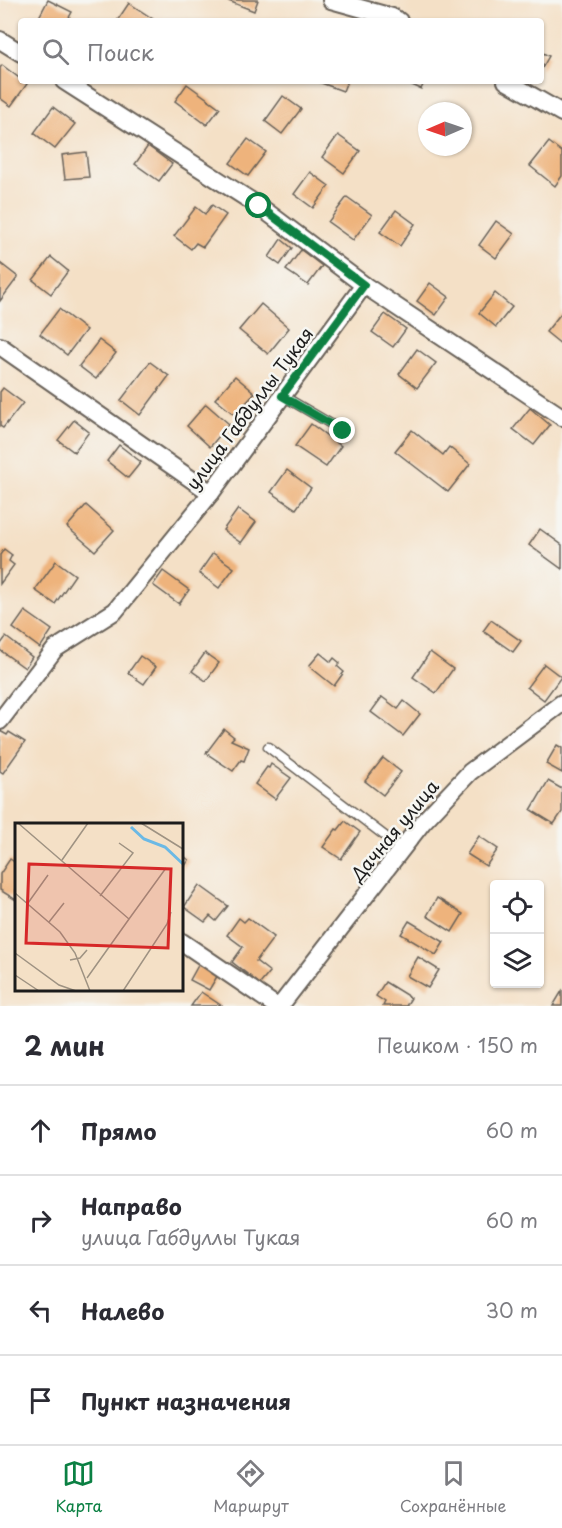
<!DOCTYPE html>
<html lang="ru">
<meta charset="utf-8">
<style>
body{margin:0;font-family:"Playpen Sans",sans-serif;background:#f2f2f3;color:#2b2b33}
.controls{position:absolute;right:18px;bottom:18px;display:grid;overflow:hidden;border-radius:6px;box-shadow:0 2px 4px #0004}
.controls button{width:54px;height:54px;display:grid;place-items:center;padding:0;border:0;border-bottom:2px solid #e1e1e2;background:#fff;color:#2b2b33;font:30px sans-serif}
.compass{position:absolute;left:418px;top:102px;width:54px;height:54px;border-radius:50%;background:#fff;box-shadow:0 2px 4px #0004;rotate:268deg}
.stop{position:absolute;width:18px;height:18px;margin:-14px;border:4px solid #0b8043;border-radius:50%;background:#fff}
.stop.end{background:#0b8043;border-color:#fff;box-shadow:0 2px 6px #0008}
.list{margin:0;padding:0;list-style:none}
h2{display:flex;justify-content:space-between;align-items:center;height:78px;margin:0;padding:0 24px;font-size:26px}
h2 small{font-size:20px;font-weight:400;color:#7c7c81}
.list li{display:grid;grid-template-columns:39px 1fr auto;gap:18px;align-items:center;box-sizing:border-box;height:90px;padding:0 24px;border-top:2px solid #e1e1e2}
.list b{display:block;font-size:22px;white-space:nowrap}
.list p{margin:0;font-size:20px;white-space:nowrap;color:#7c7c81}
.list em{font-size:20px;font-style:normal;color:#7c7c81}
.icon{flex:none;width:33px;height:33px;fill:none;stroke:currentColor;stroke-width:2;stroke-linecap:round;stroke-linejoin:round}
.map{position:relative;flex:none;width:562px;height:1006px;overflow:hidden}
.search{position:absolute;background:#fff;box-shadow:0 2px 4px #0004;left:18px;right:18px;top:18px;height:66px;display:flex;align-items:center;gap:15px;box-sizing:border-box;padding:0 21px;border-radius:6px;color:#7c7c81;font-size:22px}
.sheet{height:438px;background:#fff}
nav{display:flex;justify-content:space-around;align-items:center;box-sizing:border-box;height:84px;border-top:2px solid #e1e1e2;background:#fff;font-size:16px;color:#7c7c81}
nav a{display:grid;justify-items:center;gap:3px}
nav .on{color:#0b8043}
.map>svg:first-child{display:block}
</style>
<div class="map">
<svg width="562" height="1006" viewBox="0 0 562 1006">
<rect width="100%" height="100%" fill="#f6f6f2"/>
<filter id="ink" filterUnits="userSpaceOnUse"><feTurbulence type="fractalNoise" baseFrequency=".0167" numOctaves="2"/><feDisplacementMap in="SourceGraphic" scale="12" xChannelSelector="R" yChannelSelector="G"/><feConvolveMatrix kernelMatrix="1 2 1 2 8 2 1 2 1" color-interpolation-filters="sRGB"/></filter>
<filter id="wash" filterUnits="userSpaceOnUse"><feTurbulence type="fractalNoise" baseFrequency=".008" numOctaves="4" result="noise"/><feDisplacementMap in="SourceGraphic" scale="24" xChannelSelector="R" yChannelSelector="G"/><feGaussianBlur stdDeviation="1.35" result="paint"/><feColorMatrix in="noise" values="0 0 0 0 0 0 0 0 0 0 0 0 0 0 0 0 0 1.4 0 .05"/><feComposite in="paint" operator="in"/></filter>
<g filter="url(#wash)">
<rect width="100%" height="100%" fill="#f4e0c6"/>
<g id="blocks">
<g fill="#eeb37b">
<path d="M48,0L72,12L67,21H37Z"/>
<path d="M226,0H258L254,11Z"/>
<path d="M129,3L156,21H117Z"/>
<path d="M541,52L549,56L541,70Z"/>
<path d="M2,65L27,84L11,106L0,98V68Z"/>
<path d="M316,81H347L343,91Z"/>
<path d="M403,81H425L421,89Z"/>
<path d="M187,84L220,108L207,125L175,101Z"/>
<path d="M283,96L301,109L282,134L265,121Z"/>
<path d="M53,107L75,124L55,149L34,133Z"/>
<path d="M338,135L360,151L344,173L322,157Z"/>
<path d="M248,139L266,152L248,176L230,163Z"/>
<path d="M549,142L562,152V176L555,186L530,166Z"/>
<path d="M148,146L172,164L159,181L135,164Z"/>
<path d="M86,152L89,177L65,179L62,155Z"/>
<path d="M310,172L329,186L313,208L294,194Z"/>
<path d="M347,197L372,215L353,240L328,222Z"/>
<path d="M212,205L226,215L203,247L196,243L191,249L174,236L196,207L205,214Z"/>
<path d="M396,210L415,224L400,246L380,232Z"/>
<path d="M496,221L514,234L496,258L479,245Z"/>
<path d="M281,239L292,248L280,265L269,257Z"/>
<path d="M301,250L322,266L308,285L286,270Z"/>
<path d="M51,257L68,271L51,294L33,280Z"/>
<path d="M0,263L18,277L0,301Z"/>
<path d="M430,283L449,297L436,315L417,301Z"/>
<path d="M495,293L512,307L496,327L479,313Z"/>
<path d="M261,304L289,328L268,354L239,330Z"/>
<path d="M59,309L86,330L67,355L40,334Z"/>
<path d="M562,312V345L546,332Z"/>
<path d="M385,314L406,329L393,347L372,332Z"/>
<path d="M99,340L116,353L96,379L79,366Z"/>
<path d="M417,349L436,363L417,388L399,374Z"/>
<path d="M150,362L169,376L140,415L121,400Z"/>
<path d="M235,376L255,393L235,415L215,399Z"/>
<path d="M3,388L23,403L3,428L0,426V392Z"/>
<path d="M206,404L229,424L210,447L187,426Z"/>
<path d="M530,408L550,425L534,445L513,429Z"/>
<path d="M74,420L89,432L74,452L58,440Z"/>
<path d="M311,424L341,446L326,467L295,446Z"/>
<path d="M412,430L443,455L449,447L470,464L448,492L395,451Z"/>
<path d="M119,445L141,462L128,478L107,461Z"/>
<path d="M287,470L311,488L296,509L271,492Z"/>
<path d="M86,505L114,530L95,551L67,527Z"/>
<path d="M238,509L256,522L241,543L223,530Z"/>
<path d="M540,529L562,545V569L529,545Z"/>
<path d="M4,549L12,555L9,561L14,565L0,584V555Z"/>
<path d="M213,553L234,568L219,588L199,573Z"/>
<path d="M56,561L75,575L55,604L35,590Z"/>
<path d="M163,571L189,590L179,604L153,585Z"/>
<path d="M25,611L52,630L40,648L13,628Z"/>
<path d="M491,620L521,641L513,652L483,631Z"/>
<path d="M6,637L32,657L25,668L0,650V645Z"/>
<path d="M430,652L453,669L436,693L413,677Z"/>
<path d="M205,653L219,663L206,681L192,671Z"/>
<path d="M320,653L331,662L334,658L340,663L337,666L344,672L334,686L309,666Z"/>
<path d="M140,656L156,667L144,684L128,673Z"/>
<path d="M544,664L561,677L544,700L527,687Z"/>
<path d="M382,697L398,709L404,701L420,714L403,736L371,712Z"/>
<path d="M224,729L234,737L231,740L249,748L244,761L241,760L233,771L206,753Z"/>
<path d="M0,731L7,735L9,732L25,742L3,773L0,771Z"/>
<path d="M557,745L562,748V773L546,764Z"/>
<path d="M383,758L401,772L383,795L365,781Z"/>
<path d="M271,764L291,778L275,799L255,784L267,767L269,768Z"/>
<path d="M548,781L562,789V812L554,824L531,810Z"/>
<path d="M345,821L360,832L341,859L323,847L336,829L338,830Z"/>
<path d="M479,836L498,849L486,866L467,854Z"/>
<path d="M182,855L189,860L182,870Z"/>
<path d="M10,859L16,863V900L0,890V874Z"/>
<path d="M199,885L228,906L216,921L210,916L205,922L184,907Z"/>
<path d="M437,898L463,914L452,932L427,916Z"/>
<path d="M239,918L244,922L248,918L274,937L256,961L270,972L260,984L232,962L243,947L227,935Z"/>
<path d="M409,921L444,942L436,955L401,934Z"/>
<path d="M418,957L439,970L428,988L407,976Z"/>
<path d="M200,962L219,973L209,990L190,980Z"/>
<path d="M385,982L411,998L406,1006H383L385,1002L376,996Z"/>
<path d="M562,991V1006H553Z"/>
<path d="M201,992L222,1006H191Z"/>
</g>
</g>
</g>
<g filter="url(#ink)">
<use href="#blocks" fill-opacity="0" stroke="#686158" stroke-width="1.5"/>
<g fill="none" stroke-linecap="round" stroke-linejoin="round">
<defs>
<g id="service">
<path d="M283,396L343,431"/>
<path d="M268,747L402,849"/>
</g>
<g id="minor">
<path d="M331,0L392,17L399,21"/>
<path d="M0,40L21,53"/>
<path d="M64,81L259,206L364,285"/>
<path d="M506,81L562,113"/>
<path d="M0,346L211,493"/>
<path d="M0,721L55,649L115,611L211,493L364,285L562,417"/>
<path d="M182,942L276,1006"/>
<path d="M280,1006L422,823L470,772L562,703"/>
</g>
</defs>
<use href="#service" stroke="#686158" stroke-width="11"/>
<use href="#minor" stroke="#686158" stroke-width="20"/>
<use href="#service" stroke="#fff" stroke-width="8"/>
<use href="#minor" stroke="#fff" stroke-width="16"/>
</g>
</g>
<g fill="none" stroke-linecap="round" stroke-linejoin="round" filter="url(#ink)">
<path stroke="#0b8043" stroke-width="8" d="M259,206L364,285L282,396L343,431"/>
</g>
<g text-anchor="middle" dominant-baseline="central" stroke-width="5" stroke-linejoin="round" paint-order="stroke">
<g font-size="18" fill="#1c1c1c" stroke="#f6f6f2">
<text transform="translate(249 408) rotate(-53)">улица Габдуллы Тукая</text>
<text transform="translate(394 830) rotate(-50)">Дачная улица</text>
</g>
</g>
<g transform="translate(15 823)">
<rect width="168" height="168" fill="#f4e0c6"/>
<path fill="none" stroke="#6bb9e5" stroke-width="3" d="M116,4L129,16L150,24L168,41"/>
<path fill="none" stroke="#9e9282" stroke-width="1.5" d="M3,0L114,96L72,155M126,0L168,26M47,37L73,0M0,70L45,109L60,130L75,168M85,73L118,30L104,20M13,80L33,52M114,96L151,45M34,99L49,80M0,130L44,162L61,168M55,137L65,135L72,127M0,152L24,168M108,168L152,101L156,89"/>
<path fill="#d62828" fill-opacity="0.15" stroke="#d62828" stroke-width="3" d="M14,41L156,46L153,125L11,120Z"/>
<rect width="168" height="168" fill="none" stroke="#1c1c1c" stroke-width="3"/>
</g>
</svg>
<div class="controls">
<button><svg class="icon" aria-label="locate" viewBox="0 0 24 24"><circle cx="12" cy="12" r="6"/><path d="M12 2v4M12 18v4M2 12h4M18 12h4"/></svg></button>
<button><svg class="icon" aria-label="layers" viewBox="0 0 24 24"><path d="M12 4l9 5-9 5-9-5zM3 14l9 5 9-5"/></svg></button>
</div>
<svg class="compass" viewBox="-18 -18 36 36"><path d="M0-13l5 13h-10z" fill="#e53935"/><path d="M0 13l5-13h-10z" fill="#7c7c81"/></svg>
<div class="stop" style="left:259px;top:206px"></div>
<div class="stop end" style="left:343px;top:431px"></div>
<div class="search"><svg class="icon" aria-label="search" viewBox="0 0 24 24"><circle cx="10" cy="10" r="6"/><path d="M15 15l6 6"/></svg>Поиск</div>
</div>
<section class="sheet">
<h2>2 мин<small>Пешком · 150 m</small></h2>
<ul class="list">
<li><svg class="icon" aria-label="ahead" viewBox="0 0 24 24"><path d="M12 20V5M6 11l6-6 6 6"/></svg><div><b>Прямо</b></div><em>60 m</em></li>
<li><svg class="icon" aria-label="right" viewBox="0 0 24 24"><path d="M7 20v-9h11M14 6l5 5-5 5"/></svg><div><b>Направо</b><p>улица Габдуллы Тукая</p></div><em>60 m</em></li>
<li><svg class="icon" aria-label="left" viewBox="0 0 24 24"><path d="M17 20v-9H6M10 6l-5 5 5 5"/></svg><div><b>Налево</b></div><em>30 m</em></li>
<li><svg class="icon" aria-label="arrive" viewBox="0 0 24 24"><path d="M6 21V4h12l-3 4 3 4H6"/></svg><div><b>Пункт назначения</b></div></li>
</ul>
</section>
<nav>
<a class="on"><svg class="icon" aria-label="map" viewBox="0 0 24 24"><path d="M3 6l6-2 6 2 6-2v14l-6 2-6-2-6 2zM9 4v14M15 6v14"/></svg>Карта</a>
<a><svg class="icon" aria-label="directions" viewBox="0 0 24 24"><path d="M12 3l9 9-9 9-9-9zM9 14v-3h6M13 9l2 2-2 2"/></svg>Маршрут</a>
<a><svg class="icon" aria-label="saved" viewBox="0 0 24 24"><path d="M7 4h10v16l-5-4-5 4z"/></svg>Сохранённые</a>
</nav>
